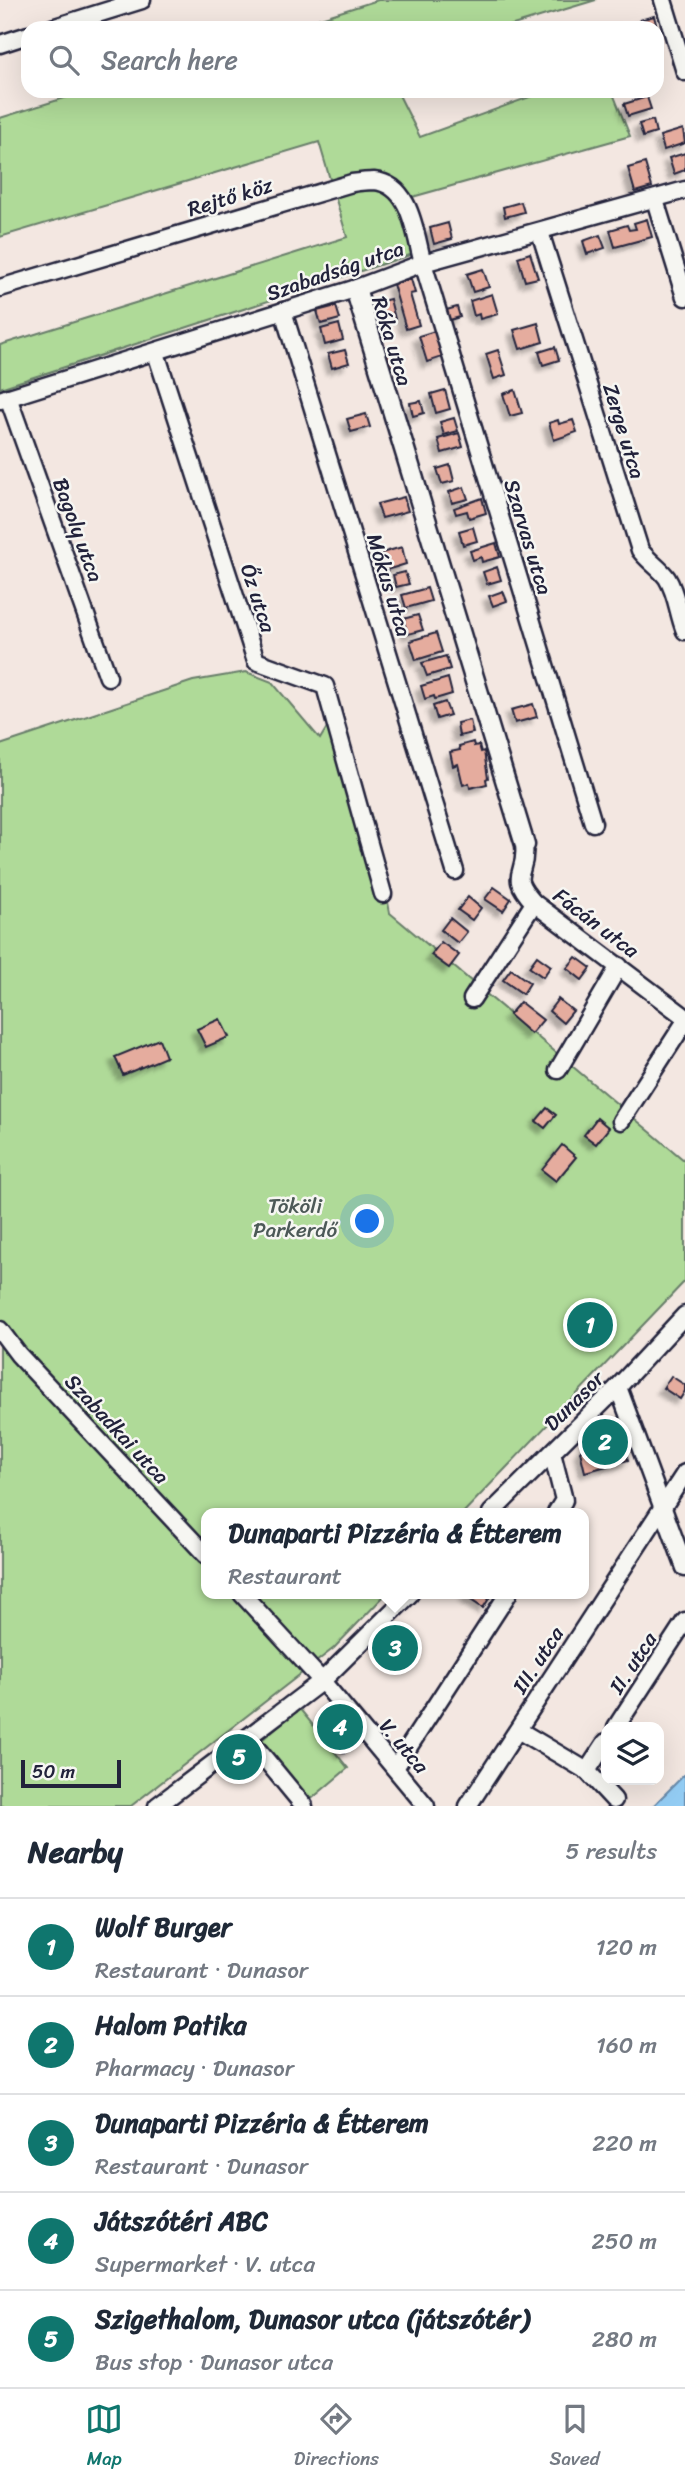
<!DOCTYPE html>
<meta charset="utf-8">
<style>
body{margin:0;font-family:Sriracha,sans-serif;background:#f6f6f7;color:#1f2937}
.controls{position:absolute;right:21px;bottom:21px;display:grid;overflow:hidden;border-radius:14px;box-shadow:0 7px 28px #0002}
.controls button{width:63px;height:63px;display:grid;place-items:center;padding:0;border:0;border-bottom:2px solid #e0e1e3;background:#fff;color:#1f2937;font:35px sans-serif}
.scale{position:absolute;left:21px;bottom:18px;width:100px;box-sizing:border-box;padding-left:7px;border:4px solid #22223b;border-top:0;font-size:19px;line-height:24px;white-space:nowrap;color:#22223b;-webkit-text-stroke:5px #f6f6f2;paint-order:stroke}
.you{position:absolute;left:368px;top:1222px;width:24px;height:24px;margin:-18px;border:5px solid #fff;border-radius:50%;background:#1a73e8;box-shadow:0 0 0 10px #1a73e833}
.badge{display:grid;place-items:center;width:46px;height:46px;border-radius:50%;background:#0f766e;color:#fff;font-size:23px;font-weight:700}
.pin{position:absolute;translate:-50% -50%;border:4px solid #fff;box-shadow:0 2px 7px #0006}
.popup{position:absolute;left:201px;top:1508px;width:388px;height:91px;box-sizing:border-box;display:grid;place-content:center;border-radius:14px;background:#fff;filter:drop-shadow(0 2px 5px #0005);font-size:23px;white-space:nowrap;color:#747a83}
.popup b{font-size:26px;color:#1f2937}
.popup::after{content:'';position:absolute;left:50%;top:100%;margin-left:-14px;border:14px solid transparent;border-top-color:#fff}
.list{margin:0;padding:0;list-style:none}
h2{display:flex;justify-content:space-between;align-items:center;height:91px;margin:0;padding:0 28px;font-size:30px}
h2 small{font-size:23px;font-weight:400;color:#747a83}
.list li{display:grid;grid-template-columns:46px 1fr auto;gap:21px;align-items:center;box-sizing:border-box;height:98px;padding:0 28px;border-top:2px solid #e0e1e3}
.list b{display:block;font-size:26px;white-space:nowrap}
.list p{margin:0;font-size:23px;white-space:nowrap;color:#747a83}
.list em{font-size:23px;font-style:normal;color:#747a83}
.icon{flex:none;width:38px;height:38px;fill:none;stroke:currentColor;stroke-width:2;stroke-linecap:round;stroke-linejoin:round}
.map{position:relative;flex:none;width:685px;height:1806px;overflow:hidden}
.search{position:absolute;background:#fff;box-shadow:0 7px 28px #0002;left:21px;right:21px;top:21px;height:77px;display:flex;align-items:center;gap:18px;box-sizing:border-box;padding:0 24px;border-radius:21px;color:#747a83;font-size:26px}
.sheet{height:581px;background:#fff}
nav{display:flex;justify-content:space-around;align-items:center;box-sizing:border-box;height:98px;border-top:2px solid #e0e1e3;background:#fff;font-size:19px;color:#747a83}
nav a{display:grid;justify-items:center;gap:4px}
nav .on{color:#0f766e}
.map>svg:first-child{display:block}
</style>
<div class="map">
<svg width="685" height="1806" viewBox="0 0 685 1806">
<defs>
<filter id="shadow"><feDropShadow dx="-5.5" dy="5.5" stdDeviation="2" flood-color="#0004"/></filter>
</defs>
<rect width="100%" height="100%" fill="#f3e7e1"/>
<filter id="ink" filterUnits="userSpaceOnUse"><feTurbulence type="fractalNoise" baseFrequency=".0143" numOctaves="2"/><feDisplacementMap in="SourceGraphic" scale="14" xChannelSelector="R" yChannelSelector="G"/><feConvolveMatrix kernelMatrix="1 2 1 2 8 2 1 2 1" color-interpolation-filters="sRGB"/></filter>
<g filter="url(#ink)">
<g fill="#afda98" stroke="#687e6a" stroke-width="2">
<path d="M378,0H596L503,28H289Z"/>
<path d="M87,91H397L420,137L546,91H612L630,136L398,201L413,254L0,388V345L347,237L319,142L0,237V118Z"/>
<path d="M246,672L272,682L320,739L335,714L372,818L390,913L685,1161V1281L463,1513H206V1594H386L334,1648L131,1806H0V745L193,681Z"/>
<path d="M299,1708L348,1768L309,1801L263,1746V1739Z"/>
</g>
<path fill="#93ccf3" stroke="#6688a9" stroke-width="2" d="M685,1774V1806H653Z"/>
<g fill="#e5ac9e" stroke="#22223b" stroke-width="2" filter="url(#shadow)">
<path d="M654,16L659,35H657V28H643L640,20Z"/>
<path d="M647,97L651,109L628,116L624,104Z"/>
<path d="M653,120L656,133L643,137L639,124Z"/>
<path d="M683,129L685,143L664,150L660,136Z"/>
<path d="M685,153V170L674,174L669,158Z"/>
<path d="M645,163L652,187L635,192L628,168Z"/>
<path d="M521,202L524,212L505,217L503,207Z"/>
<path d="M647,219L652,237L615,247L610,230L627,225L629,230L636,229L634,223Z"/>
<path d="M448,223L452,239L434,244L430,228Z"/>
<path d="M600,235L605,248L587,254L583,241Z"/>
<path d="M530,253L538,278L525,281L518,257Z"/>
<path d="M483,269L489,287L473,292L467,274Z"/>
<path d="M411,279L415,293L410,294L419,325L406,329L393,284Z"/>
<path d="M492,294L498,314L480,319L479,314L474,316L470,301Z"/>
<path d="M390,299L395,319L375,325L369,304Z"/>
<path d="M336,306L340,319L321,324L317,311Z"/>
<path d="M457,307L460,317L446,321L443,311Z"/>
<path d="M538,323L543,342L520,349L514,330Z"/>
<path d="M339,324L343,340L325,345L321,329Z"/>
<path d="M438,330L445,356L427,362L419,336Z"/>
<path d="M555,347L559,360L543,365L539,352Z"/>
<path d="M345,350L349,363L332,368L328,354Z"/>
<path d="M396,350L400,363L389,367L385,353Z"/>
<path d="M498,350L506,375L494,379L486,354Z"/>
<path d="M445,390L450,409L436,413L431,394Z"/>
<path d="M515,390L522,413L510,416L503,394Z"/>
<path d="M421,401L424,413L413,416L410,403Z"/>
<path d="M366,414L370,427L351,432L347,419Z"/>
<path d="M454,418L458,431L444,435L440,422Z"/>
<path d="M558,420L559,424L573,420L577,432L554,440L549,423Z"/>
<path d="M459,433L463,447L442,453L438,439Z"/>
<path d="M450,465L454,481L442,484L437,469Z"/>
<path d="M464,487L468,499L452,503L449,492Z"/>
<path d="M404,497L408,511L382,518L377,504Z"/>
<path d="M482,498L486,513L469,518L467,511L456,514L454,508Z"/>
<path d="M473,527L477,541L463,545L459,531Z"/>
<path d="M496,543L500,557L482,562L481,557L473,560L470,551Z"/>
<path d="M402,547L406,564L383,571L378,554Z"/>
<path d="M497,567L501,580L487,584L483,572Z"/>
<path d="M405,572L409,584L396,587L393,575Z"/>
<path d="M427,588L431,601L406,608L402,595Z"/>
<path d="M503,591L507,601L493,606L489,596Z"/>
<path d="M418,615L423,630L408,634L403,619Z"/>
<path d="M436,633L442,652L416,660L410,641Z"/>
<path d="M446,656L450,669L427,676L422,663Z"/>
<path d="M448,678L452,694L435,699L434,696L425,699L421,686Z"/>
<path d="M445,702L450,715L437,719L433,706Z"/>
<path d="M533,704L537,717L515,723L511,710Z"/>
<path d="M470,720L473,733L459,736L457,723Z"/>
<path d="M473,742L474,746L479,745L481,752L484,751L488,778L486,779L487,784L470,788L469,783L463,785L458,764L453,766L450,752L460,750L459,746Z"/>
<path d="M494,887L511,899L503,911L485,899Z"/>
<path d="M468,897L481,908L472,920L458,910Z"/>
<path d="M450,918L467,932L458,943L441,930Z"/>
<path d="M441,942L459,955L449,968L431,955Z"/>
<path d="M537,956L551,966L543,977L529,967Z"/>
<path d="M576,957L591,968L582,980L567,968Z"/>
<path d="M511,969L530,983L523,994L503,980Z"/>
<path d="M558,999L573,1011L563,1023L549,1011Z"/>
<path d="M520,1002L543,1020L531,1034L509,1015Z"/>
<path d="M220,1019L229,1037L206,1047L197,1029Z"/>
<path d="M159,1039L166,1057L123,1075L115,1057Z"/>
<path d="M547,1108L556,1115L545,1128L536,1121Z"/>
<path d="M597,1118L609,1128L596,1144L584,1135Z"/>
<path d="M562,1145L576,1157L556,1181L542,1170Z"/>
<path d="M671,1376L685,1385V1391L680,1399L663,1388Z"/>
<path d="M610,1420L618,1422L628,1460L585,1472L580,1451Z"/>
<path d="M467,1594H492L483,1608L465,1596Z"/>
<path d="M343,1723L358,1741L344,1753L329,1734Z"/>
</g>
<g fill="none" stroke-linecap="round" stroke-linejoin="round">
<defs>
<g id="minor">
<path d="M663,0L685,72"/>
<path d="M52,28L142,0"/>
<path d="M0,44L28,35"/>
<path d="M655,200L685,297"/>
<path d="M540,232L640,550C648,561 660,568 667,578C677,594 678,614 685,631"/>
<path d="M0,288L352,183C359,182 367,181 374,181C412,184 415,236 423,263L593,823"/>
<path d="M283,311L455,871"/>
<path d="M156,353L256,661L325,686L383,894"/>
<path d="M8,397L108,677"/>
<path d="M0,400L354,289L423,263L685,190"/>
<path d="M524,845L354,289L357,288L526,845H524C528,877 506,872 534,903L685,1017"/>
<path d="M472,999L534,903"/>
<path d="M558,1070L619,966"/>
<path d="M621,1121L685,1022"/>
<path d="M0,1330L18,1354L206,1555"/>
<path d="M618,1387L685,1568"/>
<path d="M552,1453L564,1500L556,1513"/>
<path d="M491,1513L618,1387L685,1315"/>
<path d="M242,1594L322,1681L426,1806"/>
<path d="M616,1727L685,1621"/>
<path d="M518,1730L587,1771L614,1800"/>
<path d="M248,1738L304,1806"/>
<path d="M395,1768L508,1594"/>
<path d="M587,1771L606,1742"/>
<path d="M157,1806L322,1681L410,1594"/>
<path d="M468,1806L685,1473"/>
</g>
</defs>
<use href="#minor" stroke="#22223b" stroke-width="21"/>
<use href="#minor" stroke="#f6f6f2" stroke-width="16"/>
</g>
</g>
<g text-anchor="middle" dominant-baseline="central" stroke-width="5" stroke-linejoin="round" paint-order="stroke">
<g font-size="21" fill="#22223b" stroke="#f6f6f2">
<text transform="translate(230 197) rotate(-17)">Rejtő köz</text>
<text transform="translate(335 271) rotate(-19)">Szabadság utca</text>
<text transform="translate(392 341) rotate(73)">Róka utca</text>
<text transform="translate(624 431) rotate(73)">Zerge utca</text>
<text transform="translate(78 530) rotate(70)">Bagoly utca</text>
<text transform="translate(528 537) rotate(73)">Szarvas utca</text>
<text transform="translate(389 585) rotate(73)">Mókus utca</text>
<text transform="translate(258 598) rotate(72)">Őz utca</text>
<text transform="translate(596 923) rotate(37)">Fácán utca</text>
<text transform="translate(574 1401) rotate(-45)">Dunasor</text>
<text transform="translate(117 1429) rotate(47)">Szabadkai utca</text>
<text transform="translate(538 1660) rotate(-57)">III. utca</text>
<text transform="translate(633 1663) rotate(-57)">II. utca</text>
<text transform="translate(404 1746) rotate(50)">V. utca</text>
</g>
<g font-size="21" fill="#4c5957" stroke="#f6f6f2">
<text x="295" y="1206">Tököli<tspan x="295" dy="24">Parkerdő</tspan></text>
</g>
</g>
</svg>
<div class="controls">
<button><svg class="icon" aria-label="layers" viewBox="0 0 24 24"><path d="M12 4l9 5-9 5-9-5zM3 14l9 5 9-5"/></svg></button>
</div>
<div class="scale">50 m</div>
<div class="you"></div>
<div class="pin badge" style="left:590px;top:1325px">1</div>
<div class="pin badge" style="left:605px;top:1442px">2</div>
<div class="pin badge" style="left:395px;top:1648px">3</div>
<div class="popup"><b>Dunaparti Pizzéria &amp; Étterem</b>Restaurant</div>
<div class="pin badge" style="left:340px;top:1727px">4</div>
<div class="pin badge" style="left:239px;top:1757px">5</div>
<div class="search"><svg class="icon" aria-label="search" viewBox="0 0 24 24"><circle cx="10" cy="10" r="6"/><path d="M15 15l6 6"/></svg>Search here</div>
</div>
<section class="sheet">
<h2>Nearby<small>5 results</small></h2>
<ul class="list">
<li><span class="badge">1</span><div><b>Wolf Burger</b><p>Restaurant · Dunasor</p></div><em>120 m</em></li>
<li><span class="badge">2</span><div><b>Halom Patika</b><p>Pharmacy · Dunasor</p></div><em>160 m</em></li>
<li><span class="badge">3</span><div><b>Dunaparti Pizzéria &amp; Étterem</b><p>Restaurant · Dunasor</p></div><em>220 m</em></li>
<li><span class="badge">4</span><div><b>Játszótéri ABC</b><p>Supermarket · V. utca</p></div><em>250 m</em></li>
<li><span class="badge">5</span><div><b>Szigethalom, Dunasor utca (játszótér)</b><p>Bus stop · Dunasor utca</p></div><em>280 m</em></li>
</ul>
</section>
<nav>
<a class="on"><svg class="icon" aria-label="map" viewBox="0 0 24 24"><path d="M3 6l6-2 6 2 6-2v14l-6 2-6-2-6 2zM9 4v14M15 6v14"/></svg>Map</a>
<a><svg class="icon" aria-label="directions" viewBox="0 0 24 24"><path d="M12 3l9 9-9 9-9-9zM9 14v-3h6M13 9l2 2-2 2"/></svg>Directions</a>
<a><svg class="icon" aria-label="saved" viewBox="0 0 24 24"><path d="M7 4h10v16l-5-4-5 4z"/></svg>Saved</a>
</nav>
